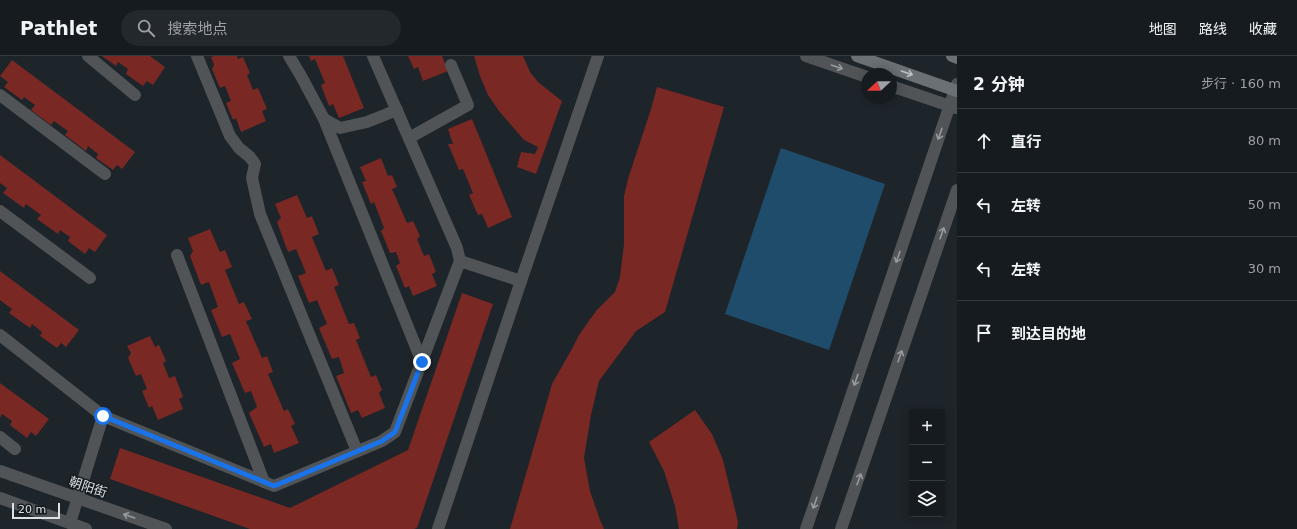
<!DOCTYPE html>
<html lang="zh">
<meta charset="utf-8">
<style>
body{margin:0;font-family:"DejaVu Sans","Noto Sans SC",sans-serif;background:#23282d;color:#f1f3f6}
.controls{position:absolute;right:12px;bottom:12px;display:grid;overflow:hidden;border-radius:4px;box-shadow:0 2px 10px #0003}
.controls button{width:36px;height:36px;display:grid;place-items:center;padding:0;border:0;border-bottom:1px solid #35393e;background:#161b20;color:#f1f3f6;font:20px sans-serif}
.compass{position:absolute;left:861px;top:12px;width:36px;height:36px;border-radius:50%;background:#161b20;box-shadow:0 2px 10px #0003;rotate:248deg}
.scale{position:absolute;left:12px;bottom:10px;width:48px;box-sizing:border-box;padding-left:4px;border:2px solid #dce1e5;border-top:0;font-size:11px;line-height:14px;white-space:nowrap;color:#dce1e5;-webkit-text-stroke:3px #141b20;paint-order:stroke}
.stop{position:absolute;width:12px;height:12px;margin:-9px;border:3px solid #1a73e8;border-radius:50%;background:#fff}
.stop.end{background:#1a73e8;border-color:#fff;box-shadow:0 1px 4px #0008}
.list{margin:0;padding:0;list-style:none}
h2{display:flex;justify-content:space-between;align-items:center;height:52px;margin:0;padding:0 16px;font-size:17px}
h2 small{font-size:13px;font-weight:400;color:#9ea1a5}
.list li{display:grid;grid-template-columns:26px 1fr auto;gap:12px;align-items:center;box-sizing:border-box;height:64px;padding:0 16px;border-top:1px solid #35393e}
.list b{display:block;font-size:15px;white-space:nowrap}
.list em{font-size:13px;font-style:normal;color:#9ea1a5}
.icon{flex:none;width:22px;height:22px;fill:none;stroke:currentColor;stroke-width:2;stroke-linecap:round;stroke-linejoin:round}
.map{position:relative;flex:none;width:957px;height:473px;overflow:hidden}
header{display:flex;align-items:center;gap:24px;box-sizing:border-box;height:56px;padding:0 20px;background:#161b20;border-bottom:1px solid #35393e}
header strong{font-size:19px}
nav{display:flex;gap:22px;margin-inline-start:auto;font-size:14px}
.search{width:280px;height:36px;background:#23282d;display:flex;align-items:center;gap:10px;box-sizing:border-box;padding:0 14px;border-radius:22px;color:#9ea1a5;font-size:15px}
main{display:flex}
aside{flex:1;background:#161b20}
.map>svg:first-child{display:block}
</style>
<header>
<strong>Pathlet</strong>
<div class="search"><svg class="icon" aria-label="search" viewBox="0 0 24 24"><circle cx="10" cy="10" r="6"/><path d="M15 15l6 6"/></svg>搜索地点</div>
<nav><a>地图</a><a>路线</a><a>收藏</a></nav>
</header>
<main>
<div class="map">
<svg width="957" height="473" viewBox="0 0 957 473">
<rect width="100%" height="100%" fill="#1d242a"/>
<path fill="#204c6c" d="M781,92L885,128L829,294L725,258Z"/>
<g fill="#792823">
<path d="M102,0H150L165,11L153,29L147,25L143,30L126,18L128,13L118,6L116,10Z"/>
<path d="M214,0H237L238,3L243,1L250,17L247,19L253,34L258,32L267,53L262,55L266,65L241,76L236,62L233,64L226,47L231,45L225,30L220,32L212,13L214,9L211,1Z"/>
<path d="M309,0H343L364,52L339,62L333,48L329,50L321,29L325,27L315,3L311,5Z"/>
<path d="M408,0H442L448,15L423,25L418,11L414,13Z"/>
<path d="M474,0H523L530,16L538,26L562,45L536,118L517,111L521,96L535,98L538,91L524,84L499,55L488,39L480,20Z"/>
<path d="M12,4L135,96L122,113L117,109L113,114L96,102L98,98L88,90L86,95L65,79L68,75L54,65L51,69L31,54L35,49L24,41L22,44L4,31L8,26L0,20Z"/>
<path d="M657,31L724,51L665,256L636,275L599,325L591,359L584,402L590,435L600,464L604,473H510L552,328L573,291L579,279L596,255L615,236L620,221L624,188V140L628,123L651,53Z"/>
<path d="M472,63L512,161L488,172L482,158L478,159L469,139L473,137L463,113L459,114L448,88H453L448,73Z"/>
<path d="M0,99L107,179L95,196L89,192L85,198L68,185L70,181L60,174L58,178L37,163L41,159L26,148L24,152L3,137L7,132L0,127Z"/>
<path d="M381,102L388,120L392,119L397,131L392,133L407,167L413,165L420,180L417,183L424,200L429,198L436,216L432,218L437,230L413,240L409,230L405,232L396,210L400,207L396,196L390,197L381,175L384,172L374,146L371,148L362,126L366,125L360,111Z"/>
<path d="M297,139L307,162L312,160L319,178L312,181L326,215L332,212L339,229L334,231L349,268L354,267L360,282L356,284L371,321L376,319L382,334L379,337L385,352L362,362L358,354L351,357L336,320L344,317L339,301L332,303L319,272L327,268L317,244L309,247L298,220L306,217L296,193L288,196L277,166L281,162L275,148Z"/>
<path d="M210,173L220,196L225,194L232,211L225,214L239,248L244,246L252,263L246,265L262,302L267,300L273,316L268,318L284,355L288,353L295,368L291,370L299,387L274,397L271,388L264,391L249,357L257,351L251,335L245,337L232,307L240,303L230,278L222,281L211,254L218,251L209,226L201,229L190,200L193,195L188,182Z"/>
<path d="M0,215L79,274L66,291L61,287L57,292L40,280L42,276L32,268L30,272L9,257L12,253L0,244Z"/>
<path d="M462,237L493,248L417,472L414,473H250L110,423L120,392L290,452L408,394Z"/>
<path d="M150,280L155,291L159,289L166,305L163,307L169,322L175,320L183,341L179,343L183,353L158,364L152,350L149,352L142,335L147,333L141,318L136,320L128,302L131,297L127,290Z"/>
<path d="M0,327L49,363L36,380L31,376L27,382L10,369L12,365L2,358L0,362Z"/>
<path d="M695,354L712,378L723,404L738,466L737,473H679L675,450L664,415L649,386Z"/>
</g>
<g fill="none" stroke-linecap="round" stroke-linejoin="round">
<g stroke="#515457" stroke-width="12">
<path d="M88,0L135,39"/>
<path d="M197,0L230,80L239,92L250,101L255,108L252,122L260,158L357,395"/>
<path d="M289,0L301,20L324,63"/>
<path d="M373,0L457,192L460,205"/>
<path d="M0,39L105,118"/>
<path d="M397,54L367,66L340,72L324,63L422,306"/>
<path d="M409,82L468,49L451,9"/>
<path d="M0,155L90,222"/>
<path d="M177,199L264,426"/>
<path d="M0,279L103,360"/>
<path d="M0,381L15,393"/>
<path d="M70,467L103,360L274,430L382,385L395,376L460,205L521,225"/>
</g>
<g stroke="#515457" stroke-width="12">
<path d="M806,0L867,21"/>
<path d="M891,30L956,52"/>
<path d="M0,415L166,473"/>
<path d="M0,442L86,473"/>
<path d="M438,473L521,225L598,0"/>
<path d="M806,473L957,28"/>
<path d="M841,473L957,134"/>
</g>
<g stroke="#6a7074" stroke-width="12">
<path d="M857,0L957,35"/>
<path d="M952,0L957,2"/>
</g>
</g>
<defs><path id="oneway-shaft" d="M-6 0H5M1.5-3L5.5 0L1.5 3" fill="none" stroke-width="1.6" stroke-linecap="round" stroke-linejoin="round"/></defs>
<g stroke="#969a9e">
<use href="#oneway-shaft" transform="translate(837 11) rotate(19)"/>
<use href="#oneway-shaft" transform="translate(940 78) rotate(109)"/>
<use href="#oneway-shaft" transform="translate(942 177) rotate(-71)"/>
<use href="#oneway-shaft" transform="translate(898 201) rotate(109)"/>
<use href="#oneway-shaft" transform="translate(900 300) rotate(-71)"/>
<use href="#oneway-shaft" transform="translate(856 324) rotate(109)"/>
<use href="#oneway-shaft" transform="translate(859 423) rotate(-71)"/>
<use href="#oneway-shaft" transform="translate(815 447) rotate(109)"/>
<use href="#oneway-shaft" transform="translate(129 460) rotate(-161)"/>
</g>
<use stroke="#babfc3" href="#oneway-shaft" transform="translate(907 17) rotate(19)"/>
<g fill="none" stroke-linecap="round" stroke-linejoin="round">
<path stroke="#1a73e8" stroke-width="5" d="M103,360L274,430L382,385L395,376L422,306"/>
</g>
<g text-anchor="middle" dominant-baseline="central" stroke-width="3" stroke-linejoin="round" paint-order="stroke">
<g font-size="13" fill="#dce1e5" stroke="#141b20">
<text transform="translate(88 431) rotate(19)">朝阳街</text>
</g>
</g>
</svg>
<div class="controls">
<button>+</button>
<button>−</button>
<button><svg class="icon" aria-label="layers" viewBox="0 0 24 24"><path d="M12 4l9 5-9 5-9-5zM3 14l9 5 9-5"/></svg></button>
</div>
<svg class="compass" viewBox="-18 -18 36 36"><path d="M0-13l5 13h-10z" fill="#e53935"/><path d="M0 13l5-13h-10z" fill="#9ea1a5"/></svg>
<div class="scale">20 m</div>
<div class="stop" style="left:103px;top:360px"></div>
<div class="stop end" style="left:422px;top:306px"></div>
</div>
<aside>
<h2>2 分钟<small>步行 · 160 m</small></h2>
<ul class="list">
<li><svg class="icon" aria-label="ahead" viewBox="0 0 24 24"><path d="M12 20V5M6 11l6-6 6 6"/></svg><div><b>直行</b></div><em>80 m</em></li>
<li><svg class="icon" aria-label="left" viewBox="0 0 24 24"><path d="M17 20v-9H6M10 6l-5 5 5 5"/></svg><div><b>左转</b></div><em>50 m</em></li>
<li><svg class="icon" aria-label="left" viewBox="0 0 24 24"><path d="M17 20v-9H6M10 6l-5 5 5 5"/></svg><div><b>左转</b></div><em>30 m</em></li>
<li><svg class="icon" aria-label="arrive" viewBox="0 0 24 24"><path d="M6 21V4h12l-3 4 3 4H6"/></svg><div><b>到达目的地</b></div></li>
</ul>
</aside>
</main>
